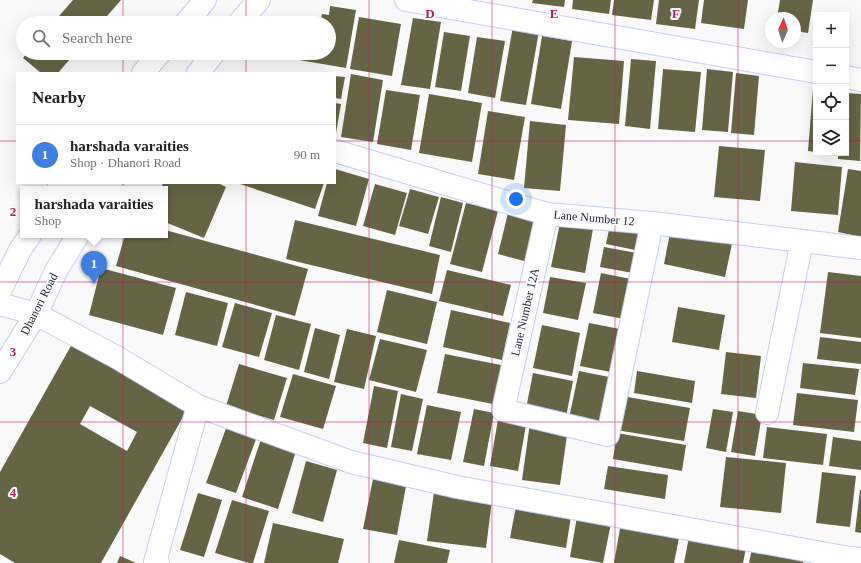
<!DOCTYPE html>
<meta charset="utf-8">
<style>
body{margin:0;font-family:Georgia,serif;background:#f6f6f6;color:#202124}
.controls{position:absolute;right:12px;top:12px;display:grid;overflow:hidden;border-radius:0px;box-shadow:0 4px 16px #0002}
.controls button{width:36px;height:36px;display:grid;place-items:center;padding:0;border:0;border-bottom:1px solid #e0e0e0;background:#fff;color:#202124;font:20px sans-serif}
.compass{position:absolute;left:765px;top:12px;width:36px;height:36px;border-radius:50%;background:#fff;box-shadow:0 4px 16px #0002;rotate:3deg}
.you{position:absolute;left:516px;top:199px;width:14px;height:14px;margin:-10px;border:3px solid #fff;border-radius:50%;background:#1a73e8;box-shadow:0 0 0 6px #1a73e833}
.badge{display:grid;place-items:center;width:26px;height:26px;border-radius:50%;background:#1a73e8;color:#fff;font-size:13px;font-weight:700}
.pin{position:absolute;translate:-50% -33px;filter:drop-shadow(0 1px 2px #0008)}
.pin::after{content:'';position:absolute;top:21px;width:14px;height:12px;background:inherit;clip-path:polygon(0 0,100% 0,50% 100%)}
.popup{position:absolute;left:20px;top:186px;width:148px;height:52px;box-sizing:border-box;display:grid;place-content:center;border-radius:0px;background:#fff;filter:drop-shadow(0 1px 3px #0005);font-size:13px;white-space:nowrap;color:#757577}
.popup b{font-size:15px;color:#202124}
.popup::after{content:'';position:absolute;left:50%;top:100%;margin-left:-8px;border:8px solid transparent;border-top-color:#fff}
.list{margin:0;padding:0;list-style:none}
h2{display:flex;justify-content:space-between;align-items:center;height:52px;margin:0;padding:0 16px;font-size:17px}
h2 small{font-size:13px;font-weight:400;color:#757577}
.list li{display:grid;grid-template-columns:26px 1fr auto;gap:12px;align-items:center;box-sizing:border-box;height:60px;padding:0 16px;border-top:1px solid #e0e0e0}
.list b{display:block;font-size:15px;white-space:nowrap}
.list p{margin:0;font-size:13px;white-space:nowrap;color:#757577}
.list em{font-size:13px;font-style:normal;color:#757577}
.icon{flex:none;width:22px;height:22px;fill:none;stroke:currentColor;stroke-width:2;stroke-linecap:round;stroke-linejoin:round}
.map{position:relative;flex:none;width:861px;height:563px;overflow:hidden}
.search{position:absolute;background:#fff;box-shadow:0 4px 16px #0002;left:16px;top:16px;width:320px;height:44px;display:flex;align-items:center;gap:10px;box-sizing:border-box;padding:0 14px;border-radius:22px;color:#757577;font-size:15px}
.panel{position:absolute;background:#fff;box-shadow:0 4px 16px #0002;left:16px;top:72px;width:320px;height:112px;border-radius:0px}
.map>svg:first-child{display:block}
</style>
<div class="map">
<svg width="861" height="563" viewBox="0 0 861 563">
<rect width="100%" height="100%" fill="#f9f9f9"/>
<g fill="#656545" fill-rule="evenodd">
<path d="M73,0H121L101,23H53Z"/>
<path d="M533,0H565L564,7L532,3Z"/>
<path d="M573,0H611L609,14L572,9Z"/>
<path d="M614,0H654L651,20L612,15Z"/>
<path d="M659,0H699L695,29L656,24Z"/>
<path d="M704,0H748L744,29L701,23Z"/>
<path d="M780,0H813L808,33L795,31V18H777Z"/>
<path d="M330,6L356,10L346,68L299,60L300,53H329V23H320L322,14L329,15Z"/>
<path d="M359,17L401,24L392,76L350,69Z"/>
<path d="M413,18L441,22L430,89L401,85Z"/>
<path d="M513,26L539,31L526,105L500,101Z"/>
<path d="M444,32L470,36L461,91L435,87Z"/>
<path d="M542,36L572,41L561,109L531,104Z"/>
<path d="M477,37L505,41L495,98L468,93Z"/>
<path d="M27,53H75L58,73H41L23,58Z"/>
<path d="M574,57L624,61L619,124L568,120Z"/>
<path d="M631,59L656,61L650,129L625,126Z"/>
<path d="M663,69L701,72L695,132L658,129Z"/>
<path d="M707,69L733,72L728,132L702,130Z"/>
<path d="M736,73L759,76L754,135L731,133Z"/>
<path d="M351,74L383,80L373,142L341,137Z"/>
<path d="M335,76L345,77L341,99L335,98Z"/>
<path d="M813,89H816V152L808,151Z"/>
<path d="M386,90L420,95L411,150L377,144Z"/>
<path d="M846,93L861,94L860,161L838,159V153H846Z"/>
<path d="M429,94L482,103L472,162L419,153Z"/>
<path d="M335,103L341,104L336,133L335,132Z"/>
<path d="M488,111L525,117L514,180L478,174Z"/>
<path d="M530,121L566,125L560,191L524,188Z"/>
<path d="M719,146L765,150L760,201L714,197Z"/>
<path d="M795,162L842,167L838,215L791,211Z"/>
<path d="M335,169L369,179L356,226L318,216L327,183H335Z"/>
<path d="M848,169L861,171V237L838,232Z"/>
<path d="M163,183H218L226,187L204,238L165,222V189H161Z"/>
<path d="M237,183H324L315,209Z"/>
<path d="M375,184L407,193L395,235L363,226Z"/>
<path d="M410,189L439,197L428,234L399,226Z"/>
<path d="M441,197L463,203L451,252L429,246Z"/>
<path d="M466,203L498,211L482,272L450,264Z"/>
<path d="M509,209L540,217L528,262L498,254Z"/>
<path d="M295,220L440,255L432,294L286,259Z"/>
<path d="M560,223L593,229L585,273L551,267Z"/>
<path d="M610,225L639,231L635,250L606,244Z"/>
<path d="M671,228L733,239L725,277L664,264Z"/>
<path d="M165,230L308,269L295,316L116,266L125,235H165Z"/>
<path d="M604,247L637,253L633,273L600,267Z"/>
<path d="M101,268L176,288L163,335L89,315Z"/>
<path d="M447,270L511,285L503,316L439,301Z"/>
<path d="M828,272L861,276V338L820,333Z"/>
<path d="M601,273L636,280L629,320L593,313Z"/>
<path d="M550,277L586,283L578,320L543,313Z"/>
<path d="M387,290L437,302L427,344L377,332Z"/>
<path d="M186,292L228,303L217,346L175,335Z"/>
<path d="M235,303L272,313L259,357L222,347Z"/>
<path d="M678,307L725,315L719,350L672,342Z"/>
<path d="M451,310L510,323L502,360L443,347Z"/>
<path d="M276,315L311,324L299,370L264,360Z"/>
<path d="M589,323L625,330L616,373L580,366Z"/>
<path d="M542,325L580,333L572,376L533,368Z"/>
<path d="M315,328L340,335L329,379L304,372Z"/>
<path d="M347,329L376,336L364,389L334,382Z"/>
<path d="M820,337L861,342V364L817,359Z"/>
<path d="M380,339L427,350L416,392L369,380Z"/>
<path d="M72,344L188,408L101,563H15L0,554V472ZM90,406L137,432L127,451L80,424Z"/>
<path d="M726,352L761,356L756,398L721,394Z"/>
<path d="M445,354L506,366L498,405L437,393Z"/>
<path d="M803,363L859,369L855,395L800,388Z"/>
<path d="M239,364L287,378L274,420L226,406Z"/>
<path d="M579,371L614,378L604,425L569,418Z"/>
<path d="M637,371L695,381L692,403L634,393Z"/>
<path d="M533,373L573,381L565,422L525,414Z"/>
<path d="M293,374L336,386L323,429L280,417Z"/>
<path d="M374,386L398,391L387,448L363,443Z"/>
<path d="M797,393L858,400L854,432L793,425Z"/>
<path d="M401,394L423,399L412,451L391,447Z"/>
<path d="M622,396L690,408L684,441L616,430Z"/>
<path d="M427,405L461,412L451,460L417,454Z"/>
<path d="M474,409L494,413L484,466L463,462Z"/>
<path d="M713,409L733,412L726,452L706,448Z"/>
<path d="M738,411L762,415L755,456L731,452Z"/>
<path d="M499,414L527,419L518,471L490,466Z"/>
<path d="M228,423L258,434L236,493L206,483Z"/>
<path d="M530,423L568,428L560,485L522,480Z"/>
<path d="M767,427L827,434L823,465L763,458Z"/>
<path d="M617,433L686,445L682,471L613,459Z"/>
<path d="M833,437L861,441V470L829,466Z"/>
<path d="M261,439L296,451L278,509L242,497Z"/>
<path d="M726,457L786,463L781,513L720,507Z"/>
<path d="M306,461L337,470L323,522L292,513Z"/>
<path d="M608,466L668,475L665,499L604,489Z"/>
<path d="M822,472L856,476L850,527L816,523Z"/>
<path d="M373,479L406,486L397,535L363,529Z"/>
<path d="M860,490H861V533L855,532Z"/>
<path d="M434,492L492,500L486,548L427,541Z"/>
<path d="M198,493L222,500L204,557L180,550Z"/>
<path d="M232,500L269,511L253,563H249L215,553Z"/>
<path d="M516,506L571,516L566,548L510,538Z"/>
<path d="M578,511L612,518L603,563L570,557Z"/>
<path d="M622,517L681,528L674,563H614Z"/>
<path d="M273,523L344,539L338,563H264Z"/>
<path d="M689,537L746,548L743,563H684Z"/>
<path d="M399,540L450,550L447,563H394Z"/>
<path d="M752,549L804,560L803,563H749Z"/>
<path d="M120,556L136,563H117Z"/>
</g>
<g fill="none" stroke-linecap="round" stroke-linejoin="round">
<defs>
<g id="minor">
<path d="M406,0L816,72"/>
<path d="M846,77L861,80"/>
<path d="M335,151L547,214L652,223L861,248"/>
<path d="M547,214L503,410L608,435L652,223"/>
<path d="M0,304L36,314L118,358L198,406L155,562L158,563"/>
<path d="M198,406L351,462L457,487L844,557L861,559"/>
<path d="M767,413L802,241"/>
</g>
<g id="secondary">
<path d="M186,23L205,0"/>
<path d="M239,23L259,0"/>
<path d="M143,73L160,53"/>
<path d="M198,73L214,53"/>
<path d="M83,183L93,189"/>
<path d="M58,189L62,183"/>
<path d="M106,189L111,183"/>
<path d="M0,291L20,250L30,235"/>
<path d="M0,372L36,314L56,271L78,235"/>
</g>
</defs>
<use href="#minor" stroke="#c2d0f1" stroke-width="24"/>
<use href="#secondary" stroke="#c2d0f1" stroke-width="24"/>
<use href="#minor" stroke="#fff" stroke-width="22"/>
<use href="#secondary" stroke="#fff" stroke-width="22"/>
</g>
<path fill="none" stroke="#c2185b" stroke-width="1" stroke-opacity="0.55" d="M123,0V23M246,0V23M369,0V563M492,0V563M615,0V563M738,0V563M123,53V73M246,53V73M0,141H17M335,141H816M846,141H861M123,183V563M246,183V563M0,282H861M0,422H861"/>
<g text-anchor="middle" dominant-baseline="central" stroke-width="4" stroke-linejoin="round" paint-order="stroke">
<g font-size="12" fill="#222733" stroke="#fff">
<text transform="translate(594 218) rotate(5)">Lane Number 12</text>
<text transform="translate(39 304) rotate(-63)">Dhanori Road</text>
<text transform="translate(525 312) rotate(-77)">Lane Number 12A</text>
</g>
</g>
<g font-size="13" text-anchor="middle" font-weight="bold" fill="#c2185b" stroke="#fff" stroke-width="4" stroke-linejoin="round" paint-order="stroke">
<text x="430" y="18">D</text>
<text x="554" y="18">E</text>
<text x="676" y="18">F</text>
<text x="13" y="216">2</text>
<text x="13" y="356">3</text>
<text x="13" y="497">4</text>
</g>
</svg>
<div class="controls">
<button>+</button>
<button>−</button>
<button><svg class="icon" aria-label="locate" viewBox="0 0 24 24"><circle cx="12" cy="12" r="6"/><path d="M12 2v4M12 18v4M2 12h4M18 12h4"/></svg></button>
<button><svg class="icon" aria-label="layers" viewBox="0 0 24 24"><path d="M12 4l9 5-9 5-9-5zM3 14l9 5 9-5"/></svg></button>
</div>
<svg class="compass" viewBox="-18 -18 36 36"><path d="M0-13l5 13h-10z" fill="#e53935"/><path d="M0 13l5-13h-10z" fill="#757577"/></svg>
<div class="you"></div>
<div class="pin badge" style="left:94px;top:284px;background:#3f7fe0">1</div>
<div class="popup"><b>harshada varaities</b>Shop</div>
<div class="search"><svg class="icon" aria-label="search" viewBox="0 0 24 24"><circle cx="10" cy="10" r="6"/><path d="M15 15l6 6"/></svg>Search here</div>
<section class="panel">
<h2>Nearby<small></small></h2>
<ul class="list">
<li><span class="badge" style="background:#3f7fe0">1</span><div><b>harshada varaities</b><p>Shop · Dhanori Road</p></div><em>90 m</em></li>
</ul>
</section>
</div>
